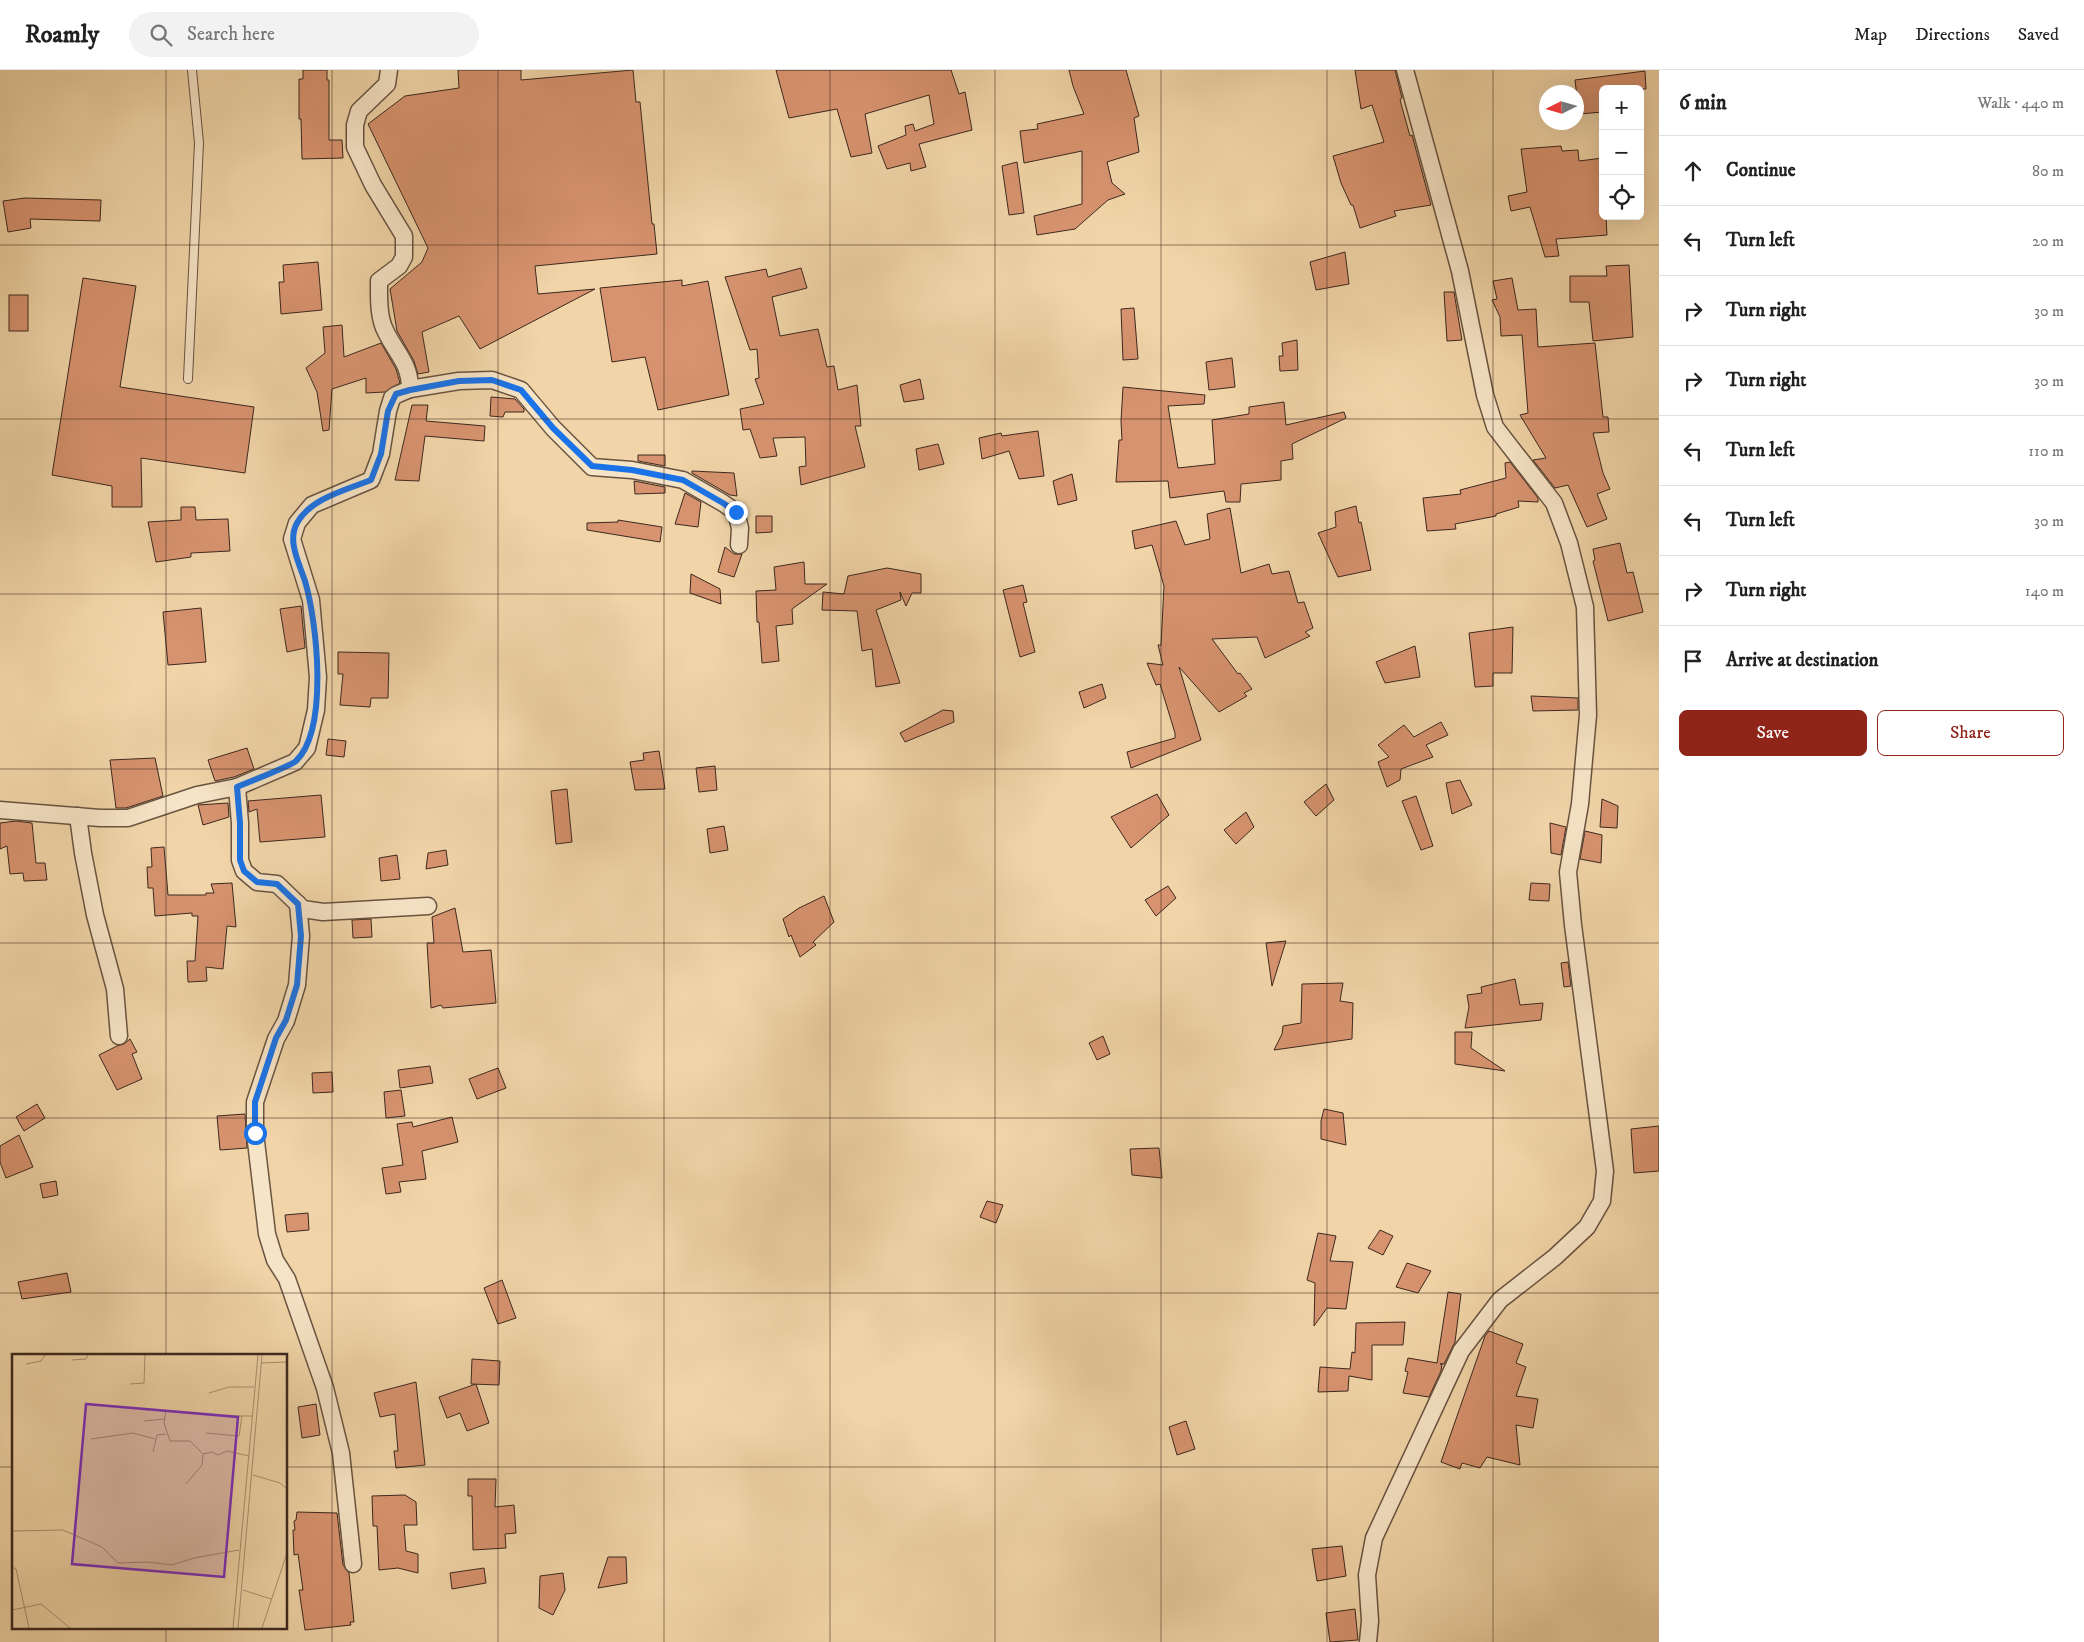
<!DOCTYPE html>
<meta charset="utf-8">
<style>
body{margin:0;font-family:"IM FELL DW Pica",serif;background:#f2f2f2;color:#222}
.controls{position:absolute;right:15px;top:15px;display:grid;overflow:hidden;border-radius:8px;box-shadow:0 5px 20px #0002}
.controls button{width:45px;height:45px;display:grid;place-items:center;padding:0;border:0;border-bottom:1px solid #e0e0e0;background:#fff;color:#222;font:25px sans-serif}
.compass{position:absolute;left:1539px;top:15px;width:45px;height:45px;border-radius:50%;background:#fff;box-shadow:0 5px 20px #0002;rotate:265deg}
.stop{position:absolute;width:15px;height:15px;margin:-11px;border:4px solid #1a73e8;border-radius:50%;background:#fff}
.stop.end{background:#1a73e8;border-color:#fff;box-shadow:0 1px 5px #0008}
.list{margin:0;padding:0;list-style:none}
h2{display:flex;justify-content:space-between;align-items:center;height:65px;margin:0;padding:0 20px;font-size:21px}
h2 small{font-size:16px;font-weight:400;color:#767676}
.list li{display:grid;grid-template-columns:32px 1fr auto;gap:15px;align-items:center;box-sizing:border-box;height:70px;padding:0 20px;border-top:1px solid #e0e0e0}
.list b{display:block;font-size:19px;white-space:nowrap}
.list em{font-size:16px;font-style:normal;color:#767676}
.actions{display:flex;gap:10px;padding:15px 20px}
.actions a{flex:1;padding:11px 0;border:1px solid #8f2418;border-radius:8px;text-align:center;font-size:18px;color:#8f2418}
.actions .main{background:#8f2418;color:#fff}
.icon{flex:none;width:28px;height:28px;fill:none;stroke:currentColor;stroke-width:2;stroke-linecap:round;stroke-linejoin:round}
.map{position:relative;flex:none;width:1659px;height:1572px;overflow:hidden}
header{display:flex;align-items:center;gap:30px;box-sizing:border-box;height:70px;padding:0 25px;background:#fff;border-bottom:1px solid #e0e0e0}
header strong{font-size:24px}
nav{display:flex;gap:28px;margin-inline-start:auto;font-size:18px}
.search{width:350px;height:45px;background:#f2f2f2;display:flex;align-items:center;gap:12px;box-sizing:border-box;padding:0 18px;border-radius:28px;color:#767676;font-size:19px}
main{display:flex}
aside{flex:1;background:#fff}
.map>svg:first-child{display:block}
</style>
<header>
<strong>Roamly</strong>
<div class="search"><svg class="icon" aria-label="search" viewBox="0 0 24 24"><circle cx="10" cy="10" r="6"/><path d="M15 15l6 6"/></svg>Search here</div>
<nav><a>Map</a><a>Directions</a><a>Saved</a></nav>
</header>
<main>
<div class="map">
<svg width="1659" height="1572" viewBox="0 0 1659 1572">
<rect width="100%" height="100%" fill="#f1d5a8"/>
<filter id="stains"><feTurbulence type="fractalNoise" baseFrequency=".004" numOctaves="4"/><feColorMatrix values="0 0 0 0 .2 0 0 0 0 .09 0 0 0 0 .02 0 0 0 .5 -.17"/></filter>
<radialGradient id="worn" r=".72"><stop offset=".6" stop-color="#630" stop-opacity="0"/><stop offset="1" stop-color="#630" stop-opacity=".3"/></radialGradient>
<g fill="#d7936f" stroke="#3c281f">
<path d="M303,0H327V10H329V70H342L343,88L302,89L301,49H299V9H303Z"/>
<path d="M458,0H521V10L633,0L636,32H640L652,154H654L657,184L535,196L538,224L595,219L480,279L459,246L422,262L429,302L418,304L414,291L397,261L390,219L422,192L428,178L368,54L405,26L459,18Z"/>
<path d="M776,0H951L959,24L965,22L972,60L919,74L926,97L911,101L910,93L887,99L878,76L906,65L905,56L913,54L915,61L934,54L929,25L865,44L872,83L851,87L837,39L789,48Z"/>
<path d="M1069,0H1126L1139,46L1134,48L1139,82L1107,92L1112,113L1125,124L1108,130L1075,159L1037,165L1034,146L1082,134V81L1024,93L1020,61L1038,59L1037,54L1084,44L1073,16Z"/>
<path d="M1355,0H1395L1402,28L1400,30L1410,66L1412,65L1431,135L1394,141L1396,146L1360,158L1353,135H1351L1341,113L1333,86L1384,72L1372,35L1361,39Z"/>
<path d="M1645,1L1646,19H1603V42L1579,44L1575,10Z"/>
<path d="M1561,76L1562,81L1578,80L1579,91L1603,88V146H1606L1607,165L1556,169L1559,186L1545,187L1530,137L1511,141L1508,126L1527,122L1521,79Z"/>
<path d="M1017,92L1024,143L1009,145L1002,96Z"/>
<path d="M25,128L101,130L100,151L30,149L31,158L8,162L3,131Z"/>
<path d="M1345,182L1349,214L1316,220L1310,192Z"/>
<path d="M318,192L322,240L281,244L279,212H284L283,195Z"/>
<path d="M1629,195L1633,267L1593,271L1589,232H1570V206H1607L1606,196Z"/>
<path d="M801,198L807,218L772,227L780,266L818,259L827,297L834,296L838,320L857,315L861,356H855L865,397L801,415L799,397L806,396L805,367L773,368L777,386L760,388L750,359L743,360L740,339L764,334L755,309L759,308L757,279L750,280L725,207L766,199L768,207Z"/>
<path d="M83,208L136,216L120,317L254,337L245,403L141,388L142,437H112V416L52,405Z"/>
<path d="M1512,208L1518,240L1536,239L1538,277L1595,273L1603,347H1608L1609,362L1593,363L1603,403L1610,419L1597,424L1607,449L1587,457L1568,415L1555,418L1533,390L1546,388L1520,345L1528,343L1522,265L1501,266L1500,247L1492,230L1497,229L1493,211Z"/>
<path d="M682,210V216L708,211L729,325L658,340L645,287L612,292L600,218Z"/>
<path d="M1444,222H1454L1462,270L1447,271Z"/>
<rect x="9" y="225" width="19" height="36"/>
<path d="M1134,238L1138,289L1123,290L1121,239Z"/>
<path d="M342,255L344,287L381,273L396,299L400,313L385,322L366,323V308L332,319L329,360L323,361L317,322L306,298L325,283L323,257Z"/>
<path d="M1297,270L1298,300L1280,301L1279,286H1283L1282,273Z"/>
<path d="M1232,288L1235,317L1209,320L1206,292Z"/>
<path d="M920,309L924,329L904,332L900,315Z"/>
<path d="M1123,317L1205,325L1204,334L1168,336L1178,398L1215,394L1212,350L1249,344V337L1284,332L1286,355L1344,342L1346,348L1292,374L1293,389L1281,391V410L1241,414L1240,432H1226L1224,421L1170,428L1168,411L1116,412L1119,370H1122L1121,351Z"/>
<path d="M491,327L515,329L524,339V342H505L503,347L490,346Z"/>
<path d="M412,335H428L426,351L485,356L484,371L425,366L419,411L395,410Z"/>
<path d="M1038,361L1044,406L1019,409L1009,381L982,389L979,368L1001,363L1002,366Z"/>
<path d="M938,374L944,394L919,400L916,379Z"/>
<path d="M638,385H665V396L638,391Z"/>
<path d="M1510,392L1538,428V432L1518,431L1519,437L1496,444V446L1455,454L1456,459L1427,461L1423,428L1461,424L1460,420L1506,408L1505,393Z"/>
<path d="M692,401L734,403L737,426L730,425L692,403Z"/>
<path d="M1072,404L1077,430L1058,435L1053,411Z"/>
<path d="M634,411L665,417V423L635,424Z"/>
<path d="M685,423L701,432L698,457L675,454Z"/>
<path d="M1356,436L1359,453L1361,452L1371,500L1338,507L1318,463L1336,457L1335,442Z"/>
<path d="M181,437H195L196,450L228,449L230,481L191,483V487L156,492L148,452L181,450Z"/>
<path d="M1230,438L1241,503L1269,494L1272,504L1289,501L1298,533L1304,532L1313,558L1305,562L1310,566L1265,588L1257,567L1212,569L1238,604L1240,603L1252,619L1244,623L1247,626L1219,642L1179,597L1201,670L1131,698L1127,682L1175,668V663L1160,614L1156,615L1147,593L1163,595L1158,575H1161L1164,516L1152,475L1135,479L1132,461L1176,451L1185,475L1210,469L1207,444Z"/>
<path d="M756,446H772V462L756,463Z"/>
<path d="M618,450L662,457L660,472L587,460V453L618,452Z"/>
<path d="M1620,473L1627,503L1633,502L1643,542L1608,551L1593,491L1595,490L1593,479Z"/>
<path d="M725,477L734,484H742L734,507L718,502Z"/>
<path d="M804,492L805,514H827L792,539L793,554L776,556L779,591L762,593L759,552H757L756,521L776,520L774,497Z"/>
<path d="M887,498L921,504V523H912L906,536L900,522L901,530L876,540L900,613L876,617L872,579L862,581L857,541L822,540L823,522L844,524L848,506Z"/>
<path d="M691,504L720,519L721,534L690,523Z"/>
<path d="M1023,515L1027,532L1023,533L1035,582L1020,587L1003,520Z"/>
<path d="M301,536L305,578L287,582L280,539Z"/>
<path d="M201,538L206,592L168,595L163,542Z"/>
<path d="M1513,557L1512,603H1493V616L1475,617L1469,563Z"/>
<path d="M1415,576L1420,607L1385,613L1376,592Z"/>
<path d="M338,582L389,583L388,628H371L370,637L340,635L343,604H338Z"/>
<path d="M1102,614L1106,628L1084,638L1079,622Z"/>
<path d="M1531,626L1578,628V640L1533,641Z"/>
<path d="M943,640L953,641L954,652L905,672L900,663Z"/>
<path d="M1441,652L1448,665L1426,675L1433,687L1401,699L1400,710L1387,717L1378,692L1389,687L1378,675L1404,655L1414,667Z"/>
<path d="M328,669L346,671L344,687L326,685Z"/>
<path d="M247,678L254,699L234,707L215,711L208,690Z"/>
<path d="M659,681L665,719L635,720L630,692L644,690L643,683Z"/>
<path d="M155,688L163,726L126,738H116L110,690Z"/>
<path d="M715,696L717,720L699,722L696,698Z"/>
<path d="M1460,710L1472,735L1452,744L1446,713Z"/>
<path d="M1326,714L1334,730L1316,746L1304,732Z"/>
<path d="M567,719L572,772L556,774L551,721Z"/>
<path d="M1157,724L1169,745L1131,778L1111,747Z"/>
<path d="M321,725L325,767L260,772L257,739L249,742L248,731Z"/>
<path d="M1416,726L1433,776L1421,780L1402,731Z"/>
<path d="M1602,729L1618,736L1617,758L1600,757Z"/>
<path d="M228,733L229,747L203,755L198,735Z"/>
<path d="M1246,742L1254,757L1236,774L1224,760Z"/>
<path d="M16,751L32,753L36,793H45L47,810L24,811L23,803L10,804L7,776L0,779V753Z"/>
<path d="M1550,753L1566,757L1561,785L1551,783Z"/>
<path d="M724,756L728,780L710,783L707,759Z"/>
<path d="M1585,761L1602,765L1601,793L1580,789Z"/>
<path d="M164,777L168,825H206V823H214L211,814L232,813L236,857L227,856L223,899L206,897L207,911L188,912L187,891H195L198,846H192V843L155,846L153,818H148L147,797H152L151,778Z"/>
<path d="M446,780L448,795L426,799L428,783Z"/>
<path d="M397,785L400,809L381,811L379,788Z"/>
<path d="M1531,813L1550,814L1549,831L1529,830Z"/>
<path d="M1168,816L1176,828L1156,846L1145,830Z"/>
<path d="M824,826L834,852L813,872L816,875L800,887L791,865L789,867L783,849L799,838Z"/>
<path d="M455,838L463,882L491,880L496,933L443,938L441,935L431,938L427,873H434L432,847Z"/>
<path d="M371,849L372,867L353,868L352,850Z"/>
<path d="M1286,871L1272,916L1266,873Z"/>
<path d="M1568,892L1571,916L1564,917L1561,893Z"/>
<path d="M1515,909L1520,935L1543,933L1541,950L1465,958L1469,937L1467,925L1482,923L1481,917Z"/>
<path d="M1343,913L1340,931L1353,933L1352,969L1274,980L1282,964L1283,956L1301,953L1302,914Z"/>
<path d="M1455,962H1472L1471,978L1505,1001L1455,994Z"/>
<path d="M1103,966L1110,984L1097,990L1089,973Z"/>
<path d="M130,969L137,982L132,984L142,1009L117,1020L99,985L117,976L124,974Z"/>
<path d="M430,996L433,1013L400,1018L398,1000Z"/>
<path d="M498,998L506,1018L477,1029L469,1009Z"/>
<path d="M332,1002L333,1022L313,1023L312,1003Z"/>
<path d="M401,1020L405,1046L386,1048L384,1022Z"/>
<path d="M37,1034L45,1048L24,1061L16,1047Z"/>
<path d="M1324,1039L1343,1043L1346,1075L1321,1069V1051Z"/>
<path d="M245,1044L247,1078L220,1080L217,1046Z"/>
<path d="M452,1047L458,1072L422,1081L426,1109L399,1112L401,1122L386,1124L382,1098L403,1095L397,1054L412,1052L413,1057Z"/>
<path d="M1659,1056V1101L1634,1103L1631,1059Z"/>
<path d="M19,1065L33,1097L6,1108L0,1092V1076Z"/>
<path d="M1159,1078L1162,1108L1132,1105L1130,1079Z"/>
<path d="M56,1111L58,1125L43,1128L40,1114Z"/>
<path d="M987,1131L1003,1135L996,1153L980,1147Z"/>
<path d="M308,1143L309,1160L287,1162L285,1145Z"/>
<path d="M1380,1160L1393,1166L1383,1185L1368,1178Z"/>
<path d="M1318,1163L1336,1166L1330,1191L1353,1192L1346,1239L1327,1238L1314,1256L1315,1213L1307,1210Z"/>
<path d="M1407,1193L1431,1201L1418,1223L1396,1217Z"/>
<path d="M67,1203L71,1222L22,1229L18,1212Z"/>
<path d="M502,1210L516,1248L498,1254L484,1218Z"/>
<path d="M1448,1222L1461,1224L1455,1272L1444,1294H1440H1442L1441,1301L1429,1327L1403,1323L1408,1302L1405,1301L1408,1288L1437,1293Z"/>
<path d="M1405,1252L1403,1275H1372V1310L1349,1306L1348,1321L1318,1322L1320,1297L1350,1299L1352,1282L1355,1283L1356,1253Z"/>
<path d="M1489,1261L1523,1274L1516,1293L1526,1297L1516,1326L1538,1329L1533,1358L1516,1355L1520,1395L1487,1387L1480,1398L1462,1393L1460,1399L1441,1392L1485,1266Z"/>
<path d="M472,1289L500,1291L499,1315L471,1314Z"/>
<path d="M416,1312L425,1395L396,1398L394,1381H398L395,1344L380,1347L374,1323Z"/>
<path d="M476,1314L489,1353L467,1361L460,1343L447,1348L439,1327Z"/>
<path d="M316,1334L320,1365L302,1368L298,1337Z"/>
<path d="M1186,1351L1195,1379L1177,1385L1169,1357Z"/>
<path d="M468,1409H496L495,1437L514,1435L516,1463L505,1464L506,1478L473,1480L472,1426H468Z"/>
<path d="M405,1425L416,1432L417,1455H404L406,1481L418,1484V1503L398,1498L379,1500L377,1456H373L372,1426Z"/>
<path d="M297,1442L337,1443L343,1495L349,1503L354,1552H350L351,1555L305,1560L299,1520H303L298,1484L294,1485L293,1460H295L294,1451L296,1450Z"/>
<path d="M1342,1476L1346,1506L1317,1511L1312,1479Z"/>
<path d="M608,1487H626L627,1513L598,1518Z"/>
<path d="M484,1498L486,1513L452,1519L450,1503Z"/>
<path d="M563,1503L565,1520L553,1545L539,1538L540,1506Z"/>
<path d="M1355,1539L1358,1570L1330,1572L1326,1543Z"/>
</g>
<g fill="none" stroke-linecap="round" stroke-linejoin="round">
<defs>
<path id="service" d="M188,309L199,73L192,0"/>
<g id="minor">
<path d="M410,319L459,311L492,310L521,320L553,358L592,397L632,400L683,410L723,433L736,442L740,458L739,475"/>
<path d="M237,717L240,753V790L244,801L257,812L277,814L303,839L323,842L428,836"/>
<path d="M0,740L100,748H128L197,725L237,717L295,692L307,678L316,640L318,607L311,530L292,469L297,453L312,435L371,410L381,384L388,341L392,328L396,325L410,319C410,293 396,283 386,262C378,248 379,226 379,211L399,196L404,187V166L373,115L355,77V55L359,41L387,14L389,0"/>
<path d="M78,746L83,783L95,845L115,919L119,966"/>
<path d="M298,834L301,866L297,915L286,951L276,969L255,1032V1063L267,1164L275,1190L287,1209L325,1318L341,1383L353,1494"/>
<path d="M1368,1572L1370,1551L1367,1505L1374,1468L1461,1281L1500,1230L1555,1187L1587,1157L1602,1131L1605,1101L1573,855L1568,802L1580,734L1588,645L1585,537L1569,473L1554,433L1495,357L1485,325L1460,201L1405,0"/>
</g>
</defs>
<use href="#service" stroke="#695341" stroke-width="10"/>
<use href="#minor" stroke="#695341" stroke-width="19"/>
<use href="#service" stroke="#f6e4c6" stroke-width="8"/>
<use href="#minor" stroke="#f6e4c6" stroke-width="16"/>
</g>
<g fill="none" stroke-linecap="round" stroke-linejoin="round">
<path stroke="#1a73e8" stroke-width="6" d="M255,1063V1032L276,968L286,950L297,915L301,866L298,834L277,814L257,812L244,801L240,790V753L237,717C248,712 289,697 296,691C329,659 317,552 305,511C299,493 287,471 297,453C311,428 346,420 371,410L381,384L388,341L396,324L410,320L459,311L492,310L521,320L553,358L592,396L632,400L683,410L723,433L736,442"/>
</g>
<path fill="none" stroke="#3c281f" stroke-width="1" stroke-opacity="0.55" d="M166,0V1286M332,0V1572M498,0V1572M664,0V1572M830,0V1572M995,0V1572M1161,0V1572M1327,0V1572M1493,0V1572M0,175H1659M0,349H1659M0,524H1659M0,699H1659M0,873H1659M0,1048H1659M0,1223H1659M0,1397H14M286,1397H1659M166,1558V1572"/>
<g transform="translate(12 1284)">
<rect width="275" height="275" fill="#f1d5a8"/>
<path fill="none" stroke="#a99071" stroke-width="1" d="M60,6L74,5L76,1M249,9L275,8M14,10L29,7L33,1M118,30L132,29L133,1M197,39L217,33H242M154,56L152,69L158,87H178L191,100L200,98L206,101L215,97L237,102M214,62H240M132,67L152,65M194,79L227,82L230,62M79,85L121,79L143,85M141,98L145,81L154,80M241,121L268,129L275,135M174,130L190,111L191,101M0,177L51,176L90,193L106,209L135,208L160,211L182,204L227,196M0,213L4,215L17,274M231,236L259,245M0,256L29,250L58,274M221,274L246,1M226,274L250,1M250,274L275,199"/>
<path fill="#7b2cbf" fill-opacity="0.15" stroke="#7b2cbf" stroke-width="2.5" d="M74,50L226,63L212,223L60,210Z"/>
<rect width="275" height="275" fill="none" stroke="#3c281f" stroke-width="2.5"/>
</g>
<rect width="100%" height="100%" filter="url(#stains)"/>
<rect width="100%" height="100%" fill="url(#worn)"/>
</svg>
<div class="controls">
<button>+</button>
<button>−</button>
<button><svg class="icon" aria-label="locate" viewBox="0 0 24 24"><circle cx="12" cy="12" r="6"/><path d="M12 2v4M12 18v4M2 12h4M18 12h4"/></svg></button>
</div>
<svg class="compass" viewBox="-18 -18 36 36"><path d="M0-13l5 13h-10z" fill="#e53935"/><path d="M0 13l5-13h-10z" fill="#767676"/></svg>
<div class="stop" style="left:255px;top:1063px"></div>
<div class="stop end" style="left:736px;top:442px"></div>
</div>
<aside>
<h2>6 min<small>Walk · 440 m</small></h2>
<ul class="list">
<li><svg class="icon" aria-label="ahead" viewBox="0 0 24 24"><path d="M12 20V5M6 11l6-6 6 6"/></svg><div><b>Continue</b></div><em>80 m</em></li>
<li><svg class="icon" aria-label="left" viewBox="0 0 24 24"><path d="M17 20v-9H6M10 6l-5 5 5 5"/></svg><div><b>Turn left</b></div><em>20 m</em></li>
<li><svg class="icon" aria-label="right" viewBox="0 0 24 24"><path d="M7 20v-9h11M14 6l5 5-5 5"/></svg><div><b>Turn right</b></div><em>30 m</em></li>
<li><svg class="icon" aria-label="right" viewBox="0 0 24 24"><path d="M7 20v-9h11M14 6l5 5-5 5"/></svg><div><b>Turn right</b></div><em>30 m</em></li>
<li><svg class="icon" aria-label="left" viewBox="0 0 24 24"><path d="M17 20v-9H6M10 6l-5 5 5 5"/></svg><div><b>Turn left</b></div><em>110 m</em></li>
<li><svg class="icon" aria-label="left" viewBox="0 0 24 24"><path d="M17 20v-9H6M10 6l-5 5 5 5"/></svg><div><b>Turn left</b></div><em>30 m</em></li>
<li><svg class="icon" aria-label="right" viewBox="0 0 24 24"><path d="M7 20v-9h11M14 6l5 5-5 5"/></svg><div><b>Turn right</b></div><em>140 m</em></li>
<li><svg class="icon" aria-label="arrive" viewBox="0 0 24 24"><path d="M6 21V4h12l-3 4 3 4H6"/></svg><div><b>Arrive at destination</b></div></li>
</ul>
<div class="actions"><a class="main">Save</a><a>Share</a></div>
</aside>
</main>
